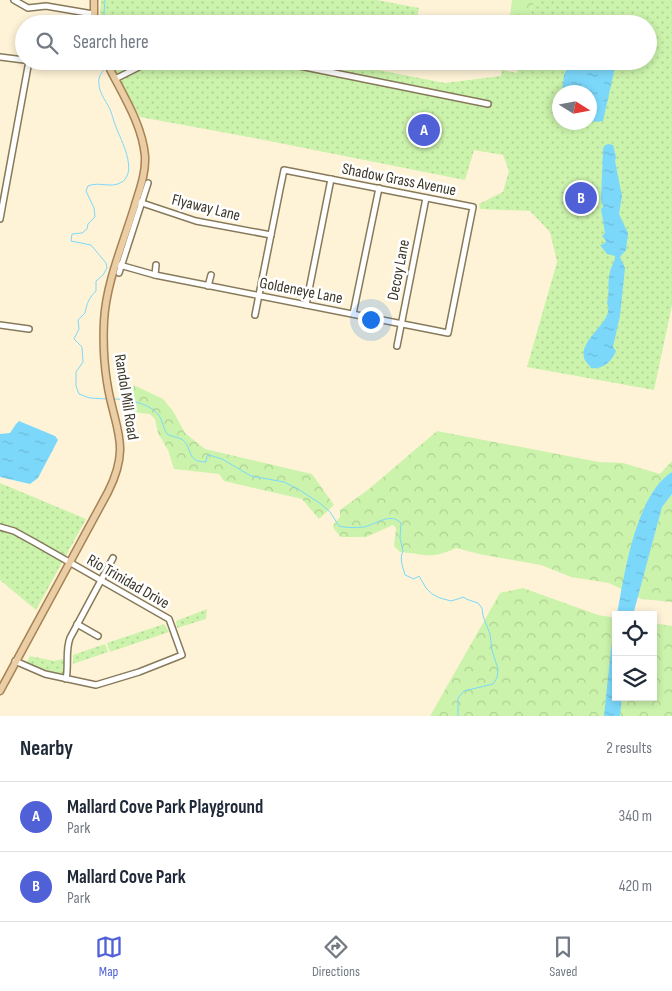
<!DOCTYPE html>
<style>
body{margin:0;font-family:"Sofia Sans Condensed",sans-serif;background:#f6f6f7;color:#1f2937}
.controls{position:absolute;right:15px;bottom:15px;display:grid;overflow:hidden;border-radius:0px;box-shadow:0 2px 8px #0003}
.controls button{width:45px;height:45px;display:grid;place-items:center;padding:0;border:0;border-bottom:1px solid #e0e1e3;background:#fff;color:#1f2937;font:25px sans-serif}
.compass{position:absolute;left:552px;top:85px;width:45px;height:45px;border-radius:50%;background:#fff;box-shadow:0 2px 8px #0003;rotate:101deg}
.you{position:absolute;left:370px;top:319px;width:18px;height:18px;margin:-12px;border:4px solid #fff;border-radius:50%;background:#1a73e8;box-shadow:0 0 0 8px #1a73e833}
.badge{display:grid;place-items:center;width:32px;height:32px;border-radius:50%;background:#5060d6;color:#fff;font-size:16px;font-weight:700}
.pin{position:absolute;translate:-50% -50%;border:2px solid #fff;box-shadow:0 1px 5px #0006}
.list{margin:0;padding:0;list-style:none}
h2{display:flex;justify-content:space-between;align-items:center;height:65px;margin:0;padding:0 20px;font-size:21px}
h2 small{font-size:16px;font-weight:400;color:#747a83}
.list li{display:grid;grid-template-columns:32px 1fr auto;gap:15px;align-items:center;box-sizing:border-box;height:70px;padding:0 20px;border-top:1px solid #e0e1e3}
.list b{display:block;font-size:19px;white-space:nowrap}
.list p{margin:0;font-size:16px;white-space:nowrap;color:#747a83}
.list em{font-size:16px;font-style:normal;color:#747a83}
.icon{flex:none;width:28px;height:28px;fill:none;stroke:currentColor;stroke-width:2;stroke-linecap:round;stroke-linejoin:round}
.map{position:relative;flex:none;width:672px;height:716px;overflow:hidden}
.search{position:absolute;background:#fff;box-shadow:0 2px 8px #0003;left:15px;right:15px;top:15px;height:55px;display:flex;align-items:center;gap:12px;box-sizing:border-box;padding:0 18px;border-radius:28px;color:#747a83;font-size:19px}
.sheet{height:205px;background:#fff}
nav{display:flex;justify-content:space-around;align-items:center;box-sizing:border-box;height:70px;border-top:1px solid #e0e1e3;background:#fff;font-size:14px;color:#747a83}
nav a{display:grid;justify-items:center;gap:2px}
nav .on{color:#5060d6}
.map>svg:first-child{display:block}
</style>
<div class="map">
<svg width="672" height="716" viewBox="0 0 672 716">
<defs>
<pattern id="grass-dots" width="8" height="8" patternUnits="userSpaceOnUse" patternTransform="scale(1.25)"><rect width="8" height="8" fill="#cbf3ab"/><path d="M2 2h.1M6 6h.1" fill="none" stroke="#afd193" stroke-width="1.8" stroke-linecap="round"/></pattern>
<pattern id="forest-crowns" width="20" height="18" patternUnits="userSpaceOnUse" patternTransform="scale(1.25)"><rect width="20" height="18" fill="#cbf3ab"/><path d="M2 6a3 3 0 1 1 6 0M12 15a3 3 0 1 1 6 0" fill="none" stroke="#afd193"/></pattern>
<pattern id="water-ripples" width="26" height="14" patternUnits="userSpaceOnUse" patternTransform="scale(1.25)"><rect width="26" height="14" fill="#7cd8fb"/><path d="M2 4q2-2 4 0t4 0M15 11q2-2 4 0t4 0" fill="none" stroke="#6cbad7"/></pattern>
</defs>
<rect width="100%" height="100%" fill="#fef3d7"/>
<g fill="url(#grass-dots)" fill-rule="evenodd">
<path d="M101,0H377L419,8L416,24H102L100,13Z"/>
<path d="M534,0H672V305L654,390L527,367L557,262L550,232L530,211L480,209L479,204L503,192L509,171L503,155L474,150L465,180L254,138L140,117L116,73L112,61H394L378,70L445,83L501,76L502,70L517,73L520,61H648V24H528ZM560,92H590V122H560Z"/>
<path d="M0,483L86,519L36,610L0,580Z"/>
<path d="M207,609L206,619L177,628L176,621Z"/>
<path d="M164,624L169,632L110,652L107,643Z"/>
<path d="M105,644L108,652L73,664V655Z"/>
<path d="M30,656L54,661L64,659L63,674C50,672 38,668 27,662Z"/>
</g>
<g fill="url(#forest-crowns)">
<path d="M512,0H534L528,24H509Z"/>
<path d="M121,382L136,386L163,399L173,411L185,433L205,449L312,474L334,505L319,519L302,499L224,481L219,474L174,469L168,450L158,433L155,419L150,414L132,412L124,406Z"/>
<path d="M437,431L599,462L623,463L660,474L672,461V602L641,599L609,583L571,577L541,565L479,554L456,548C430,560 427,554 400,552L394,546L396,528L393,525L366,537H341L334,529L333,525L340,517V510L369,489Z"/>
<path d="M523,588L598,615L616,618V697H653V623L672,626V716H430L500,593Z"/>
</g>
<g fill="url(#water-ripples)">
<path d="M570,61L616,63L603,121L595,122L590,120V92H562L564,75Z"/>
<path d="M608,144L613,145L616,157L615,161L622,196L619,214L628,233L626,250L620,257L625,268L620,316L613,347L616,351C612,361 603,370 591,368C589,365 585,361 584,358C579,338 616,321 607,303C610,292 607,282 610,272C611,266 615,262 615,256L607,254L600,245L604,244L606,241L602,236L605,233L601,209L603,207L601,199L603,150L604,146Z"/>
<path d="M19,421L55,436L58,440L38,478L30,484L0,477V434L10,433L16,424Z"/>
<path d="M672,472V494L662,507L633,615H617C624,575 636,494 672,472Z"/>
<path d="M616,622V697H622L620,716H604L611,649Z"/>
</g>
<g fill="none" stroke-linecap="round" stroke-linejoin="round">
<g stroke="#7cd8fb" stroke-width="1">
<path d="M105,0L104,14L108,24"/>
<path d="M110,65L115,61"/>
<path d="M107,67C101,72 98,77 99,84C99,94 108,103 111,112C113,117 114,123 116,127C121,140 138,171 122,182C111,189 99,181 88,186L86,191L94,208L95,217L88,224L87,229L82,233L72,234L71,241L91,245L106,263L107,268L103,275L96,281V291C89,298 87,303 85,313L78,320L79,329L74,339L82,347L83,362L76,372V386L79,394L90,398L107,399"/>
<path d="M114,399C129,399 154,404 161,419C163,424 164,429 167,434C172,437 179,437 183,440C193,449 186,462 206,462L207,456L209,455L222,459L251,476L284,482L298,489L321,504L330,512L339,526C347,528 355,528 364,527C377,524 390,512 401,523L400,538L403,551C399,559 403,567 405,575L414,579L419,576L426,588L432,594L440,598L451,601L464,597L466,599L478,603L482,608L483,616L490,634L492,650L498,669L497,678L493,684L464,691L458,698V716"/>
</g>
<defs>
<g id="minor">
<path d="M14,0L28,8L46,6L93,14"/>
<path d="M0,57L24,60"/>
<path d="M275,61L488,104"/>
<path d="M115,79L151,61"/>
<path d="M136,201L196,221L271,235"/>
<path d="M0,219L29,61"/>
<path d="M116,264L155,275L448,333L473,207L284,170C274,218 265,266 255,315"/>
<path d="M119,273L148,183"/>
<path d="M155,275L156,265"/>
<path d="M208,286L211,275"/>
<path d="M306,305L331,179"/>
<path d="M353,314L379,188"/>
<path d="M0,325L29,329"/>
<path d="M397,346L426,198"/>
<path d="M0,527L14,531L34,542L169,619L182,655L139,672L96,685L45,674L15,661"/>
<path d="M77,624L98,636"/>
<path d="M66,679C69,666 65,651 70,638L113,558"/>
</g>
<g id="major">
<path d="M94,24V0"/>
<path d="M0,691L108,492C132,444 114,429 107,382C104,363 103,341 104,321C106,283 123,244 134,208C139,191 146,174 145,156C142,122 120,91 106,61"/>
</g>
</defs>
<use href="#minor" stroke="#877a5b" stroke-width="8"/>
<use href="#major" stroke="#a68354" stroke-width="9"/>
<use href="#minor" stroke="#fff" stroke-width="5"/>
<use href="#major" stroke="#eccea6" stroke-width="6"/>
</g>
<g text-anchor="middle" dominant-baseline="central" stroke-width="5" stroke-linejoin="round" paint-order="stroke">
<g font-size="16" fill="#3b3628" stroke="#fff">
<text transform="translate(399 180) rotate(11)">Shadow Grass Avenue</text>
<text transform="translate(206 208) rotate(14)">Flyaway Lane</text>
<text transform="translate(399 270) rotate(-79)">Decoy Lane</text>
<text transform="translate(301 291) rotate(11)">Goldeneye Lane</text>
<text transform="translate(126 397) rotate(81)">Randol Mill Road</text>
<text transform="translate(128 582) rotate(30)">Rio Trinidad Drive</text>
</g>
</g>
</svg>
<div class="controls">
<button><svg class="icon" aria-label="locate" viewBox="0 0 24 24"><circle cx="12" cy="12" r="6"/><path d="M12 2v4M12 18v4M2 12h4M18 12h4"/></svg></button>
<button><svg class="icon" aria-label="layers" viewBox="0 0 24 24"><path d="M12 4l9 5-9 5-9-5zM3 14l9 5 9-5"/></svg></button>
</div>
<svg class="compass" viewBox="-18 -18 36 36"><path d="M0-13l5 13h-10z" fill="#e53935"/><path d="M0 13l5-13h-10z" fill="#747a83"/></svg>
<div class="you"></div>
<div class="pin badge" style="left:424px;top:130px">A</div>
<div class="pin badge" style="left:581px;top:198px">B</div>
<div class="search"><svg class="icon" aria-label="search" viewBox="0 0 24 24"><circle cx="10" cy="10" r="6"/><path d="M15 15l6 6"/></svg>Search here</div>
</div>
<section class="sheet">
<h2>Nearby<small>2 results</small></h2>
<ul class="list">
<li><span class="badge">A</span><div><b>Mallard Cove Park Playground</b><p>Park</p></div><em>340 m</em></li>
<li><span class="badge">B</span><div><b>Mallard Cove Park</b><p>Park</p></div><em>420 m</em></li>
</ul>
</section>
<nav>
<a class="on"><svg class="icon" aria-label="map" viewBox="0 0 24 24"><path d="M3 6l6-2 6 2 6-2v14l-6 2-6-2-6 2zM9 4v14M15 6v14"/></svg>Map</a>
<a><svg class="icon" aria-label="directions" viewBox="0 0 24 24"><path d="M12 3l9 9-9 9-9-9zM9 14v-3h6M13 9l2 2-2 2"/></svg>Directions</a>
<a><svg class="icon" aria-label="saved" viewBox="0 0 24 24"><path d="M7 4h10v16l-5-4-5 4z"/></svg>Saved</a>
</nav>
